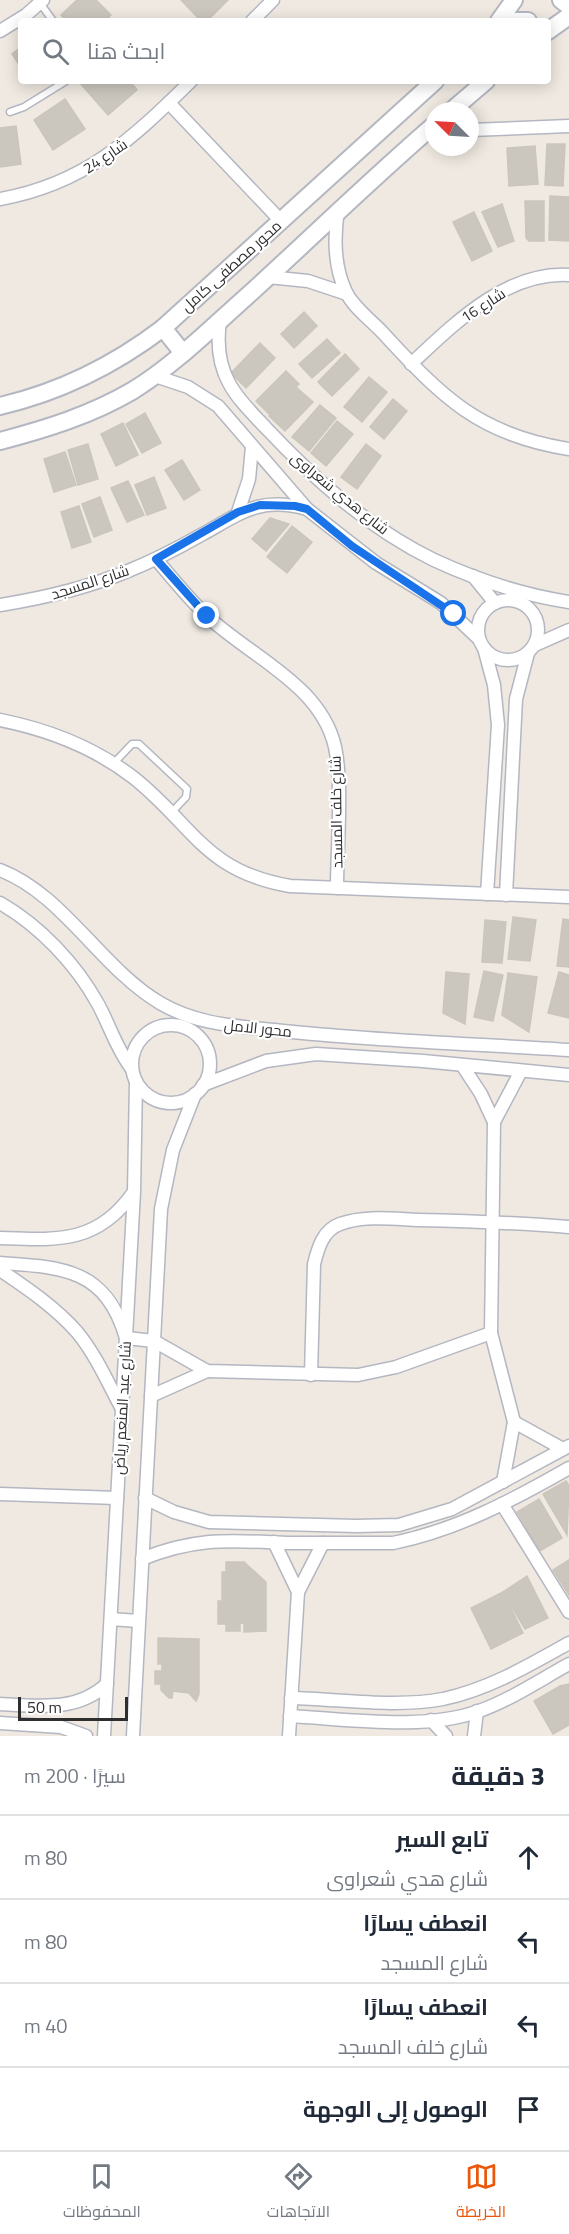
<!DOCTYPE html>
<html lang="ar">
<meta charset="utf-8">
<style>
body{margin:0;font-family:"Titillium Web",Cairo,sans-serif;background:#f6f6f7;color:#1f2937;direction:rtl}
.compass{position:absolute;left:425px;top:102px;width:54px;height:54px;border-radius:50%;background:#fff;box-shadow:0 3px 15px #0003;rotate:294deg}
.scale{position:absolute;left:18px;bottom:15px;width:110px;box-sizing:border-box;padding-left:6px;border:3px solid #2e2e2e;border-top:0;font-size:16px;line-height:21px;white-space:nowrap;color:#2e2e2e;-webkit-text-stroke:4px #fff;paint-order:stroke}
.stop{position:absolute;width:18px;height:18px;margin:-14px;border:4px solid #1a73e8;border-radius:50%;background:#fff}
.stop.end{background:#1a73e8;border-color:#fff;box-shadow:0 2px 6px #0008}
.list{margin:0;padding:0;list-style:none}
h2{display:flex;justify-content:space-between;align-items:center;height:78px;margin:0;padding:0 24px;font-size:26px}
h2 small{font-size:20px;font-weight:400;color:#747a83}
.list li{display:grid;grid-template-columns:39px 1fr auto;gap:18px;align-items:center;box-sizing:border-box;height:84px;padding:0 24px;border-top:2px solid #e0e1e3}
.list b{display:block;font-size:22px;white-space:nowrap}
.list p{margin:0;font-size:20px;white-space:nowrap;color:#747a83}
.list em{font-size:20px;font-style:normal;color:#747a83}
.icon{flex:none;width:33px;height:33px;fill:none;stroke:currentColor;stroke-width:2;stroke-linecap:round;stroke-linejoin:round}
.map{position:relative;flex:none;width:569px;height:1736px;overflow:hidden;direction:ltr}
.search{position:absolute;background:#fff;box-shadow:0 3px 15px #0003;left:18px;right:18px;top:18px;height:66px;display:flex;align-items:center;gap:15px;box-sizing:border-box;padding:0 21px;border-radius:6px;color:#747a83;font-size:22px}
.sheet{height:414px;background:#fff}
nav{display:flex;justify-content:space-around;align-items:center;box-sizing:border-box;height:84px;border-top:2px solid #e0e1e3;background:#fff;font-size:16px;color:#747a83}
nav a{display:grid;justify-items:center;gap:3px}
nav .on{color:#ea580c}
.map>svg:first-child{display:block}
</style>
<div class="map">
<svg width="569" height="1736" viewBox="0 0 569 1736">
<rect width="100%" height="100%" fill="#efe9e1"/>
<g fill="#cbc7bf" stroke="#cbc5ba" stroke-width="1.5">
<path d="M77,0H96L111,15L105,21H67L61,15Z"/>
<path d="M181,0H228L207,21H201Z"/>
<path d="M21,47V68L12,54Z"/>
<path d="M85,81H130L137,90L108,115L81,84Z"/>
<path d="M65,99L85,129L53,150L34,120Z"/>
<path d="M16,126L21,164L0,167V128Z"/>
<path d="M547,144H565L563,186L545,185Z"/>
<path d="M535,146L538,184L509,186L507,148Z"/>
<path d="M550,196L569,197V241L549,240Z"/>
<path d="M525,201H544V241H529L526,238Z"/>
<path d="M502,204L514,241L498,247L482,212Z"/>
<path d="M474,212L492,251L472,261L453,222Z"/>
<path d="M304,312L317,326L294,348L281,334Z"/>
<path d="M327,339L340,353L312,378L299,364Z"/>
<path d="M260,343L275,358L246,388L231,373Z"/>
<path d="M345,354L359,369L332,396L318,382Z"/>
<path d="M286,371L299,384L269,414L256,401Z"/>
<path d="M369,377L387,392L362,422L344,407Z"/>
<path d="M296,387L313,402L285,431L269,416Z"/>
<path d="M393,399L407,411L384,439L370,427Z"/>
<path d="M320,405L336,418L309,451L292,437Z"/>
<path d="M145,413L161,443L142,453L126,424Z"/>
<path d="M337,421L353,434L326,466L311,453Z"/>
<path d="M123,423L138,455L116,466L101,434Z"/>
<path d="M88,444L98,479L78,485L68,450Z"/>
<path d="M366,444L381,456L357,489L341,477Z"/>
<path d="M65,452L76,485L54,492L44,459Z"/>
<path d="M182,460L200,490L184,500L165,470Z"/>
<path d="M154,477L166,508L147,515L135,485Z"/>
<path d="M128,481L144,515L127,522L111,488Z"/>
<path d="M100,497L112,530L94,537L82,504Z"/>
<path d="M79,506L91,542L72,548L61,512Z"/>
<path d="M270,518L289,524L266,551L252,539Z"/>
<path d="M292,526L312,542L287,573L267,557Z"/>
<path d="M513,917L536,920L530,961L508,959Z"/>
<path d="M563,919L569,920V967L557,966Z"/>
<path d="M485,920L506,922L502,963L482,962Z"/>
<path d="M484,971L503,975L493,1021L474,1017Z"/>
<path d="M446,972L469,974L465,1024L443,1013Z"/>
<path d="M559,972L569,975V1018L548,1013Z"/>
<path d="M508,973L537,977L529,1032L502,1015Z"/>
<path d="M566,1481L569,1486L567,1535L543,1494Z"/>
<path d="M539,1499L562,1538L540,1551L517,1512Z"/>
<path d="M569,1560V1595L553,1570Z"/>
<path d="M226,1562H244L266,1582V1631L244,1632V1623H240V1631H226V1624H218V1601H222V1572H226Z"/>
<path d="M527,1576L548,1618L525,1629L503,1592Z"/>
<path d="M503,1592L523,1633L491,1649L471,1608Z"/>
<path d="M158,1638L199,1639V1694L196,1701L189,1693L173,1691L172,1698H169L161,1690V1684H155V1671H162V1664H158Z"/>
<path d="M569,1684V1725L553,1734L534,1701L560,1686Z"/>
</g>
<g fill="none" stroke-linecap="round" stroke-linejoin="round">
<defs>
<g id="lane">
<path d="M40,3L53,21"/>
<path d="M10,112L24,107L66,81"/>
<path d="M114,763L132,744H139L187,789L186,797L170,814"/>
</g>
<g id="street">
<path d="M252,21L273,0"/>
<path d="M0,31L26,15L43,0"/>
<path d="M169,103L281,221"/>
<path d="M470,130L569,126"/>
<path d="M0,199C85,184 132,139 191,81"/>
<path d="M338,210C334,236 334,267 346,292C353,307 372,321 383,333C442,397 479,435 569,449"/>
<path d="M268,277L308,281L347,294"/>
<path d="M220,321C217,342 218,363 229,383C238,400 253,414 266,428C315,480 370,529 434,560C475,579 524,595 569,602"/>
<path d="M411,364C454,324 506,271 569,275"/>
<path d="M155,376L188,387L218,406L307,509L376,563L441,603L479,639"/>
<path d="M238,512L249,479L252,447"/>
<path d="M156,559C172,578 189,599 207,616C251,657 321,685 335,747C343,785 337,848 337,888"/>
<path d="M473,576L495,603"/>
<circle cx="508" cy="630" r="30"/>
<path d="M0,605C44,598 87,588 128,571C153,561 178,548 201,535C241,513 259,496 307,509"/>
<path d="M535,645L569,630"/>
<path d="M484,648L494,685L498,725L487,894"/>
<path d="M0,720C50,730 94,747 134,778C194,826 204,871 290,886L569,897"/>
<path d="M0,870C63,894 101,968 160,1003C199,1026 240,1026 283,1031C378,1041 474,1044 569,1050"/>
<path d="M506,895L516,699L528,653"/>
<path d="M0,903C40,926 76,964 98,1004C110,1026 117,1050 132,1069"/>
<circle cx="171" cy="1064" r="39"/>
<path d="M462,1065L481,1094L494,1122"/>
<path d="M203,1085L266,1061L316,1054L423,1061L569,1075"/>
<path d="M0,1238C57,1240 97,1244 133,1193"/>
<path d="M0,1263C63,1267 106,1269 126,1338L154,1341L207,1371L358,1375L396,1367L491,1333"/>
<path d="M0,1270C27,1288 56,1308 77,1332C96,1355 108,1383 122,1409"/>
<path d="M311,1375L314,1264C318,1248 323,1230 340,1224C364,1215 394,1219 418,1220C468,1221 519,1223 569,1227"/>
<path d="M151,1396L207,1371"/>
<path d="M514,1422L563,1449"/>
<path d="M503,1482L514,1422L491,1333L494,1122L521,1071"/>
<path d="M0,1494L117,1498"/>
<path d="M145,1498L174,1512L209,1522L356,1526L399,1525L452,1509L569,1446"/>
<path d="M502,1504L569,1612"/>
<path d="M274,1542L298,1592"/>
<path d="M142,1559C198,1536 233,1541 291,1543C325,1543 359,1543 393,1543C457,1530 513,1500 569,1468"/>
<path d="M111,1619L138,1621"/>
<path d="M291,1698C340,1699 395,1708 443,1699C489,1689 528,1666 569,1643"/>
<path d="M0,1704C39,1706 77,1712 107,1684"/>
<path d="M290,1716C347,1719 425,1731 479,1711C510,1700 540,1680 569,1664"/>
<path d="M431,1720L446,1736"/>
<path d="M0,1723L61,1727L86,1736"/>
<path d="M104,1736L134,1192L136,1081"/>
<path d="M133,1736L161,1209L173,1150L195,1094"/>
<path d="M289,1736L298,1592L323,1543"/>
<path d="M474,1736L477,1711"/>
</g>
<g id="secondary">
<path d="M561,0L569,6"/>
<path d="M499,21L514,0"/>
<path d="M516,21H528"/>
<path d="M548,31L569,16"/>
<path d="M451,111L486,81"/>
<path d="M163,328L183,353"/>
<path d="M0,406C60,392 113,366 163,328L435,81"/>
<path d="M0,441C46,429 91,415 132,391C173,366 209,330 245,298C308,241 369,181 434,125"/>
</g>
</defs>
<use href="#lane" stroke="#b4b7c1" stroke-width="9"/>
<use href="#street" stroke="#b4b7c1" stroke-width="15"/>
<use href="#secondary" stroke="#b4b7c1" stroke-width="20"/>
<use href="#lane" stroke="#fff" stroke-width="6"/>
<use href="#street" stroke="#fff" stroke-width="12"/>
<use href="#secondary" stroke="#fff" stroke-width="16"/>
</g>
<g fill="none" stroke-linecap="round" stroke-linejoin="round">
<path stroke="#1a73e8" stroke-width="8" d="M207,616L156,559L238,512L260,505L295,506L307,509L352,546L454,614"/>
</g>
<g text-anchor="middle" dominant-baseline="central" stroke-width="4.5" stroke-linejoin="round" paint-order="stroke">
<g font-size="15" fill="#2e2e2e" stroke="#fff">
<text transform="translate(105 156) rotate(-34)">شارع 24</text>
<text transform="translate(231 266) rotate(-42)">محور مصطفى كامل</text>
<text transform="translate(483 305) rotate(-33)">شارع 16</text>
<text transform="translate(340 493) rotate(39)">شارع هدي شعراوى</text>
<text transform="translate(90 582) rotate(-18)">شارع المسجد</text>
<text transform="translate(336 812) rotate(-91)">شارع خلف المسجد</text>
<text transform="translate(258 1028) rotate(6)">محور الامل</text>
<text transform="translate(122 1408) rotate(-87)">شارع عبد المنعم رياض</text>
</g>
</g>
</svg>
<svg class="compass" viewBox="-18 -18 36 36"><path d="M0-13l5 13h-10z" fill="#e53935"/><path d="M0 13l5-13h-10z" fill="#747a83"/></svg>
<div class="scale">50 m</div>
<div class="stop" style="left:454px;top:614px"></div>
<div class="stop end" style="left:207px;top:616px"></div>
<div class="search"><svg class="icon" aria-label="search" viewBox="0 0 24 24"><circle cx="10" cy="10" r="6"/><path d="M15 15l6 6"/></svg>ابحث هنا</div>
</div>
<section class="sheet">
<h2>3 دقيقة<small>سيرًا · 200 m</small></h2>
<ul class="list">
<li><svg class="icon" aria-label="ahead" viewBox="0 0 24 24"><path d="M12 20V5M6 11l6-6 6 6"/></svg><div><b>تابع السير</b><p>شارع هدي شعراوى</p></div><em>80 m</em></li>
<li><svg class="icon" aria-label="left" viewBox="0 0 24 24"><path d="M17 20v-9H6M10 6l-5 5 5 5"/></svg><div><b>انعطف يسارًا</b><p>شارع المسجد</p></div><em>80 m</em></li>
<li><svg class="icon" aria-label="left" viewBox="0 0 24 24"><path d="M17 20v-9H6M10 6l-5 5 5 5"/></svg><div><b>انعطف يسارًا</b><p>شارع خلف المسجد</p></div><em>40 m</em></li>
<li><svg class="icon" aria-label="arrive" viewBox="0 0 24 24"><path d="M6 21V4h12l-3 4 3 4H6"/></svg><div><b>الوصول إلى الوجهة</b></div></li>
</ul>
</section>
<nav>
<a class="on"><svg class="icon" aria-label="map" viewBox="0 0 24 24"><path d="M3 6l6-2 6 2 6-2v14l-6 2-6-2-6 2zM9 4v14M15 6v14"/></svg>الخريطة</a>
<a><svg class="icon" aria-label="directions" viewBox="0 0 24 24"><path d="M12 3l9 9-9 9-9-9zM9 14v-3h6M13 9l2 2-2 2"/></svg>الاتجاهات</a>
<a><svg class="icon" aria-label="saved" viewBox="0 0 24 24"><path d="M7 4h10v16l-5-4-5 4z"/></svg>المحفوظات</a>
</nav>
